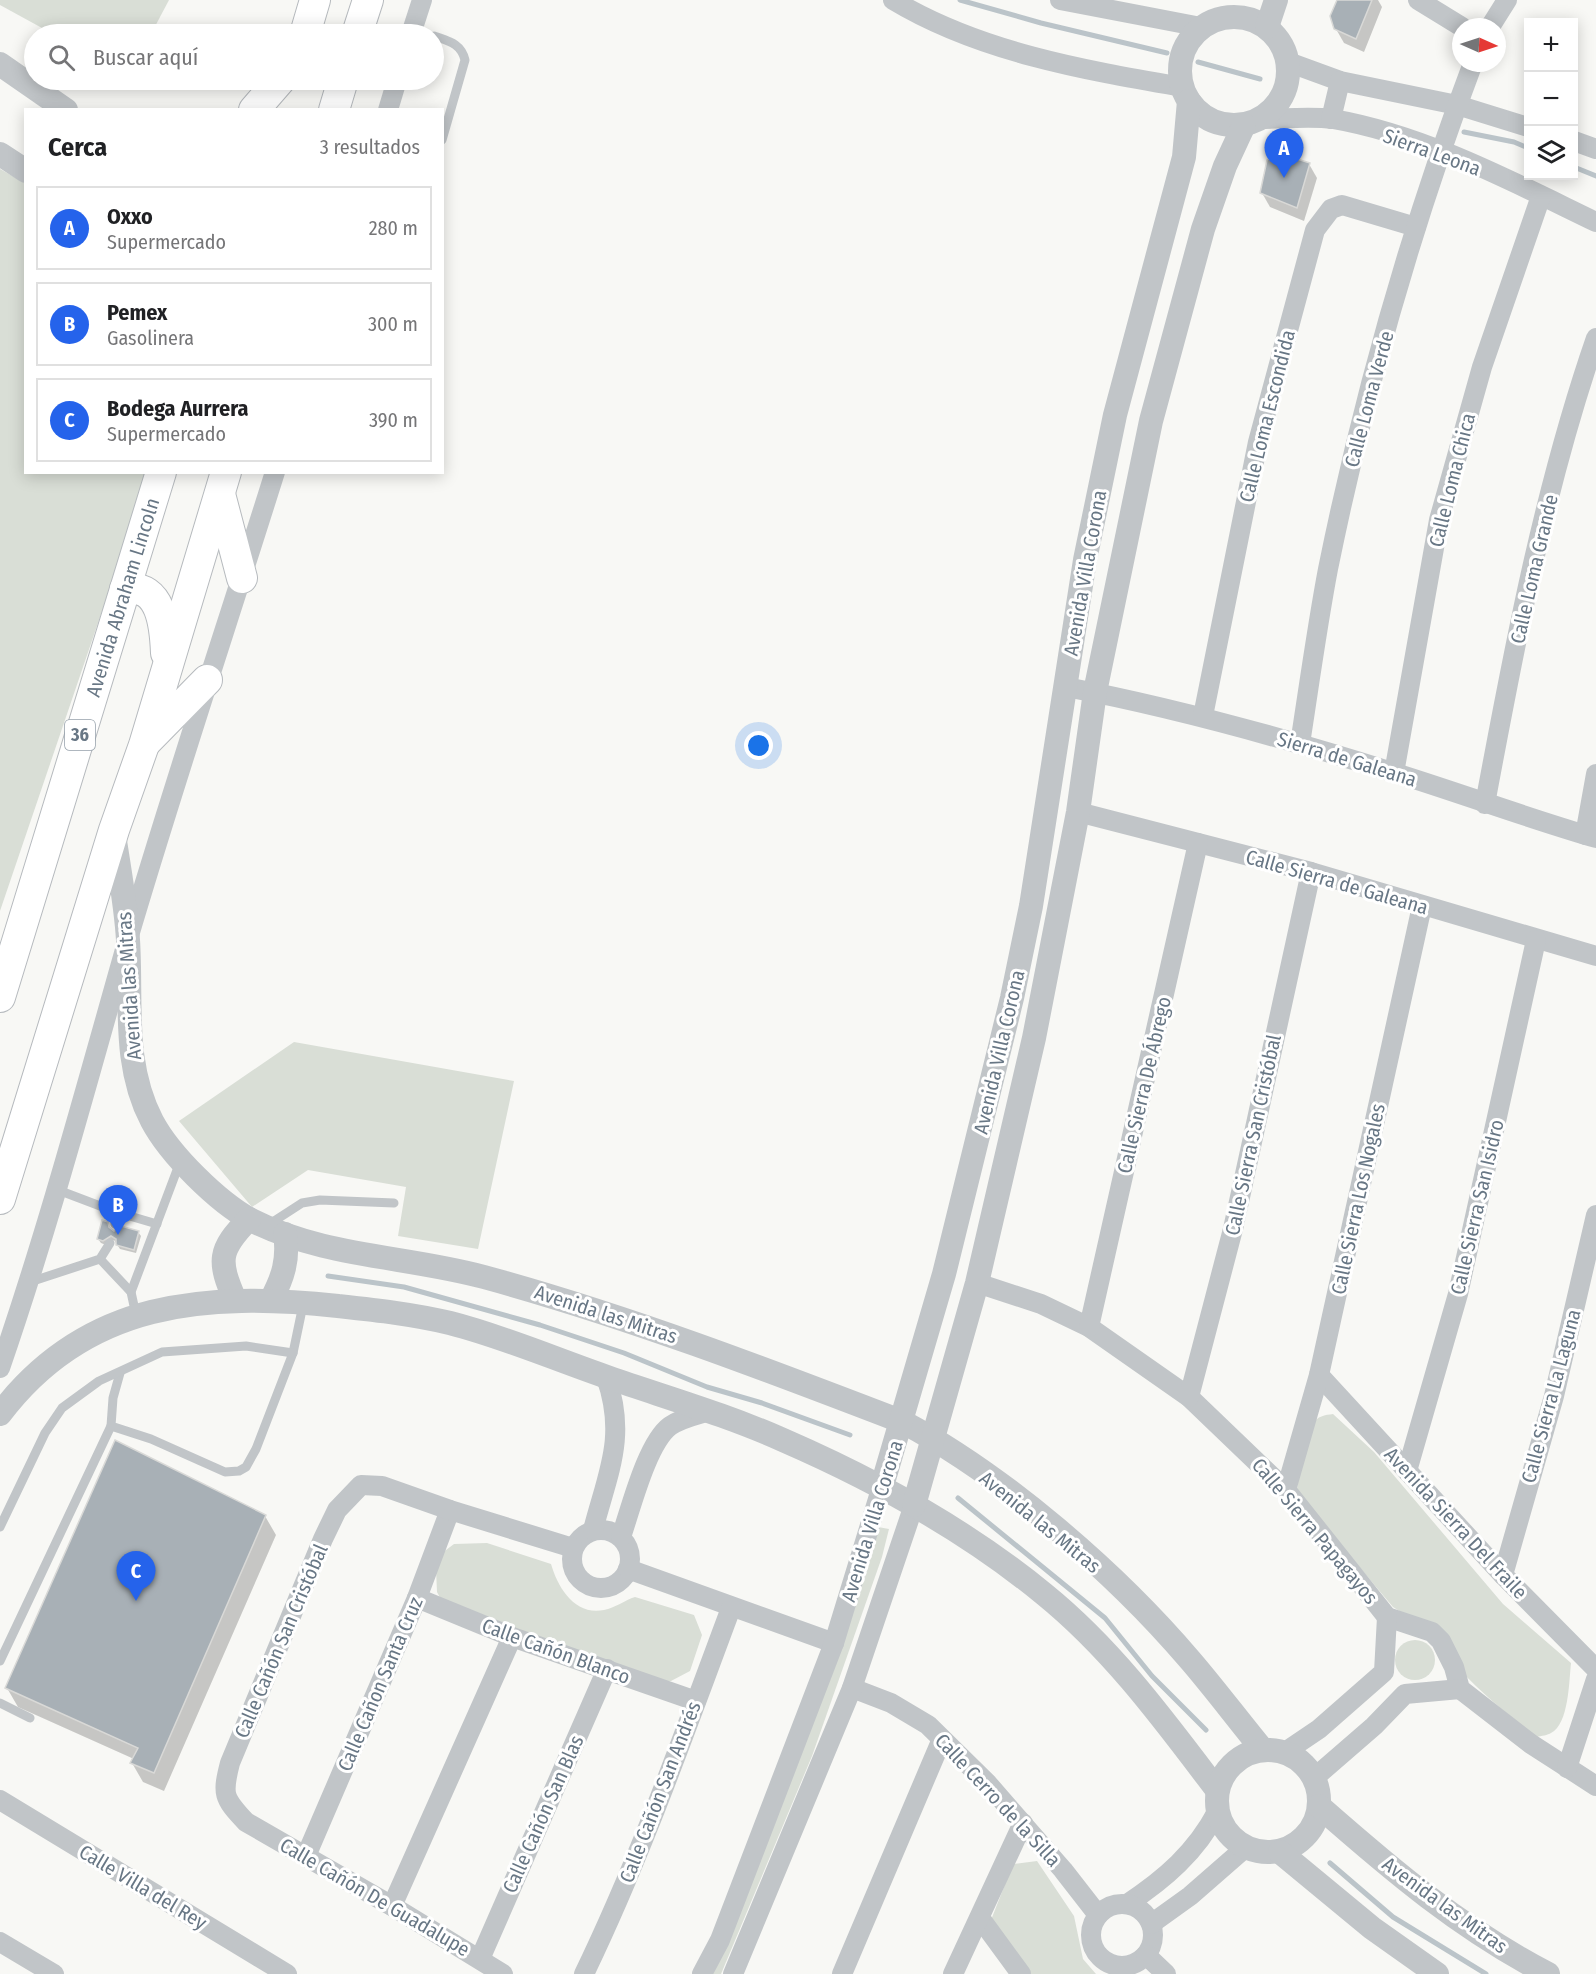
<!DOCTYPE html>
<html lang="es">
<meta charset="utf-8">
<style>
body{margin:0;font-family:"Fira Sans Condensed",sans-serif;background:#f6f6f6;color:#202124}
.controls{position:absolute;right:18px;top:18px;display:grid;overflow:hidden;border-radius:0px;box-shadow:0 3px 15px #0003}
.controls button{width:54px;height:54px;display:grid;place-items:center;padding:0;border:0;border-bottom:2px solid #e0e0e0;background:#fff;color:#202124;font:30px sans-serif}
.compass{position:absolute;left:1452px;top:18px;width:54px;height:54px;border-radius:50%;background:#fff;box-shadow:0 3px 15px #0003;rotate:93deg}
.you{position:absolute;left:759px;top:746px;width:21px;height:21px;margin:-15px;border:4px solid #fff;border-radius:50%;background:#1a73e8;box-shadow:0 0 0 9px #1a73e833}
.badge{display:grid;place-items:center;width:39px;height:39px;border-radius:50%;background:#2563eb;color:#fff;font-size:20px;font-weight:700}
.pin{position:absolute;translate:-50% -50px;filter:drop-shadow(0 2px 3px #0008)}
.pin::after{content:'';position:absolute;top:32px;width:21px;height:18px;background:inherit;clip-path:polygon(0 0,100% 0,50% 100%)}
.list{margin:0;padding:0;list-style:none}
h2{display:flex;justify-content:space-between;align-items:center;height:78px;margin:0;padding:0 24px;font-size:26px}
h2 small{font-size:20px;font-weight:400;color:#757577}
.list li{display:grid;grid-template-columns:39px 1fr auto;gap:18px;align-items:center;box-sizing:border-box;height:84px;margin:0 12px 12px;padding:0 12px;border:2px solid #e0e0e0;border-radius:0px}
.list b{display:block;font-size:22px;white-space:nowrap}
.list p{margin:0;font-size:20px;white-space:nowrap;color:#757577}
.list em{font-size:20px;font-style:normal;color:#757577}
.icon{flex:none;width:33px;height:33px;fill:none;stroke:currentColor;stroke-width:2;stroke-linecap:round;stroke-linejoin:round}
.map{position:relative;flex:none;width:1596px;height:1974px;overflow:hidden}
.search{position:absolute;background:#fff;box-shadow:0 3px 15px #0003;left:24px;top:24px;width:420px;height:66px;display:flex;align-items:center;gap:15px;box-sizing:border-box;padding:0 21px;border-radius:33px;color:#757577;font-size:22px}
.panel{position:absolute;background:#fff;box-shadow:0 3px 15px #0003;left:24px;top:108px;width:420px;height:366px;border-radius:0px}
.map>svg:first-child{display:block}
</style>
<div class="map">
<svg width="1596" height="1974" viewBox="0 0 1596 1974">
<rect width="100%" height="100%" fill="#f8f8f5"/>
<g fill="#d9ded6">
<path d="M0,0H169L151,34H53L0,5Z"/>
<path d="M0,169L25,183L26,472L149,473L0,911Z"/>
<path d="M294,1042L514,1081L478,1249L398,1236L406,1187L308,1170L252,1207L179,1121Z"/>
<path d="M1333,1414L1374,1452L1503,1604L1571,1663C1569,1681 1569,1724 1551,1733C1548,1735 1541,1736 1537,1737C1510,1717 1483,1694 1460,1670C1439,1647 1420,1623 1393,1607L1297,1493C1297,1476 1305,1439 1313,1424C1317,1416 1325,1415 1333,1414Z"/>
<path d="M878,1527L889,1529L882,1557L812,1756L721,1974H706Z"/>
<path d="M487,1543L551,1564C558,1588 575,1616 604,1610C615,1608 625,1600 635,1597L694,1615L702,1635L690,1671L671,1681H660L446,1609L437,1592L436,1569L442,1553L454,1544Z"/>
<circle cx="1415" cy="1660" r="20"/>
<path d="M1037,1861L1074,1916L1083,1959L1096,1974H1029L991,1920L1013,1864Z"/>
</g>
<g fill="#0003">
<path d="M1338,0H1378L1382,7L1364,52L1344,43L1336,29Z"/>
<path d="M1309,164L1317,178L1304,221L1270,207L1262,193Z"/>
<path d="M107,1223L114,1232H138L141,1236L136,1253L120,1249L114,1240L106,1245L101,1243L98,1239Z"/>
<path d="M265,1516L276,1535L164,1791L143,1782L132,1763L134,1759L18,1707L7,1688Z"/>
</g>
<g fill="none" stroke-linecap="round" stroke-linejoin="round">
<g stroke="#bbc4c9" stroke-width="5">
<path d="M960,0L1041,23L1167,53"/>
<path d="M1198,62L1260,79"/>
<path d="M1464,132L1514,142L1528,148"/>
<path d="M1574,167L1596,176"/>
<path d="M328,1276L404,1287L540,1325L624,1353L707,1387L762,1403L850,1435"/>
<path d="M958,1498L1105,1618L1152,1676L1206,1730"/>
<path d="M1330,1863L1393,1917L1486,1974"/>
</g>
</g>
<g fill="#a8b0b6" stroke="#d9d9d7" stroke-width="1.5">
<path d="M1337,0H1372L1356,39L1334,29L1330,16Z"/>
<path d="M1278,153L1310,163L1297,208L1260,193L1267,160Z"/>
<path d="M102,1220L108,1222L109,1227L114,1231L121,1226L139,1231L134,1250L116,1245V1239L111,1236L103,1241L97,1239Z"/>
<path d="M115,1440L266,1515L154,1773L130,1763L138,1748L5,1688Z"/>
</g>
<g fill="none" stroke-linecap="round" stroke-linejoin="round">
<defs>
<g id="primary">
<path d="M305,34L315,0"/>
<path d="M357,34L368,0"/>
<path d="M254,110L280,80"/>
<path d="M334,110L343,80"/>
<path d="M220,494L242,578"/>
<path d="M125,589C162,583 165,628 166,653"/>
<path d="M146,742L207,680"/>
<path id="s1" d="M0,997L161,472"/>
<path d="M0,1199L114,830L144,745L226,472"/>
</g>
</defs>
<use href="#primary" stroke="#b6babe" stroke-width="32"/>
<g stroke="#c1c5c8" stroke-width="9">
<path d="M413,30L427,34"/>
<path d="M434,36C448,41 461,43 465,60L442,140"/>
<path d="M58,1190L116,1212L115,1224"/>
<path d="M116,1212L157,1224"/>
<path d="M268,1225L302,1203L320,1200L394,1203"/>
<path d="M100,1259L131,1292L136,1315"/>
<path d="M30,1282L100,1259L110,1243"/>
<path d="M131,1292L180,1162"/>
<path d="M120,1373L113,1398L111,1426L151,1439L225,1472L239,1471L246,1467L256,1449L293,1353L303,1305"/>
<path d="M0,1527L45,1433L62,1408L99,1381L162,1352L246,1346L293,1353"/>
<path d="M0,1661L111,1426"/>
<path d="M0,1703L30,1718"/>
</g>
<g stroke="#c1c5c8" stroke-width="20">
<path d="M893,0C979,52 1084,70 1182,87"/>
<path d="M1060,0L1201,27"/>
<path d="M1418,0L1462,27"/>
<path d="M1490,27L1507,0"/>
<path d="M411,34L422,0"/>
<path d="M1288,62L1340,81L1457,105L1528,127"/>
<path d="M388,110L397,80"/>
<path d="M1260,119C1283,119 1310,116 1333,119C1425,135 1513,182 1596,222"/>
<path d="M1331,119L1340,81"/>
<path d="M1574,141L1596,149"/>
<path d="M1066,687C1176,708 1284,738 1392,772C1460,793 1527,818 1596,838"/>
<path d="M1203,716L1258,442L1315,230L1331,209L1342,205L1416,227"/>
<path d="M1300,744C1309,686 1317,627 1328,569C1363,397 1411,227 1473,63"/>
<path d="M1394,773L1439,520L1482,367L1541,196"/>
<path d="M1485,804C1514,648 1544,488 1596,338"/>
<path d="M1078,812L1311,872L1596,956"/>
<path d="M1585,835L1596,774"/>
<path d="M977,1283L1041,1304L1089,1327L1189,1397L1286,1490L1387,1617L1432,1632L1441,1641L1454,1667L1460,1689L1531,1744L1596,1786"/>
<path d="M1089,1327L1198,843"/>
<path d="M0,1368C49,1226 87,1083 128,939C174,783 226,628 275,472"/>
<path d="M1319,1375L1503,1575L1596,1669"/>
<path d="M1189,1397L1233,1229L1311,872"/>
<path d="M1407,1471L1458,1294L1536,940"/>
<path d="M1286,1490L1319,1375L1422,906"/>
<circle cx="601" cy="1559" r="29"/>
<path d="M593,1530C608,1472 627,1437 606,1377"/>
<path d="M621,1537C631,1508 647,1443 670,1426C682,1418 697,1415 710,1411"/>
<path d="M628,1569L834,1643"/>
<path d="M1503,1575L1554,1396L1596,1215"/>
<path d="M417,1598L512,1637L696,1701"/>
<path d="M852,1688L891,1703L928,1725L988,1784L1063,1870L1098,1915"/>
<path d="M1285,1752L1319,1729L1384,1672L1387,1617"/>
<path d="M1567,1768L1596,1679"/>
<path d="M1314,1778L1374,1726L1405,1694L1460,1689"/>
<path d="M0,1800L287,1974"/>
<path d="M306,1856L417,1598L450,1510"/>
<path d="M1127,1904C1165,1879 1196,1852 1217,1812"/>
<circle cx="1122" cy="1935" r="31"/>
<path d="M392,1906L512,1637"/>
<path d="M980,1918L1021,1974"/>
<path d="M1151,1924L1190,1896L1245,1848"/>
<path d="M0,1942L54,1974"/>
<path d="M1146,1955L1166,1974"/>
<path d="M480,1959L607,1669"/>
<path d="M503,1974L392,1906L246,1822C223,1798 222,1794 230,1763L323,1539L337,1510L361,1485L382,1486L450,1510L573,1548"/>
<path d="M584,1974C641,1856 685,1731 731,1608"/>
<path d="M702,1974L720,1940L834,1643L882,1486"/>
<path d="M733,1974L852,1688L914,1505"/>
<path d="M842,1974L942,1739"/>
<path d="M953,1974L1023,1823"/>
</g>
<g stroke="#c1c5c8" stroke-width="24">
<circle cx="1234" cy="71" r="54"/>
<path d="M1267,27L1276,0"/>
<path d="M0,64L66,110"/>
<path d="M0,154L26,171"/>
<path d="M114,834C119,869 126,905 128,940C132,1002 122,1064 152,1121C170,1155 218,1202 251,1220C323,1257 407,1256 484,1277C627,1316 765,1369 903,1422C1004,1476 1115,1572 1190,1660C1215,1689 1238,1720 1262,1749"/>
<path d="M235,1300C218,1261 218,1250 249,1219"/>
<path d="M271,1300C283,1278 289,1259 285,1234"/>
<path d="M0,1414C86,1300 206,1292 338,1306C375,1310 413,1314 450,1323C505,1337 557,1360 610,1378C668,1398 727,1415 783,1440C875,1480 966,1530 1044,1594C1112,1649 1164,1720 1217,1790"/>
<path d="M882,1486L944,1274L1012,998L1031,906L1085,560L1115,415L1184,157L1189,101"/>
<path d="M914,1505L977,1283L1034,1038L1078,812L1095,692L1151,421L1203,229L1225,166L1244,125"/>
<circle cx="1268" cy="1801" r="51"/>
<path d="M1319,1806C1393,1871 1460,1928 1548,1974"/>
<path d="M1280,1852L1372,1928L1437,1974"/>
</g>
<use href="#primary" stroke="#fff" stroke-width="30"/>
</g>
<g text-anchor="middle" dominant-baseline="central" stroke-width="6" stroke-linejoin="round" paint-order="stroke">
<rect fill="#fff" stroke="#95a0aa" stroke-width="1.5" x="65" y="720" width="30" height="30" rx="4.5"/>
<g font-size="18" font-weight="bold" fill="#687785">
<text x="80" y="735">36</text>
</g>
<g font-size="20" fill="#687785" stroke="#fff">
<text transform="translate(1432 152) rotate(20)">Sierra Leona</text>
<text transform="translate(1369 399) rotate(-75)">Calle Loma Verde</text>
<text transform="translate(1267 416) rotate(-76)">Calle Loma Escondida</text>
<text transform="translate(1452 480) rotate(-76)">Calle Loma Chica</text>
<text transform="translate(1534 569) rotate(-77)">Calle Loma Grande</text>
<text transform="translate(1085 573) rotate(-80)">Avenida Villa Corona</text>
<text stroke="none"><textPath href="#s1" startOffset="418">Avenida Abraham Lincoln</textPath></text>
<text transform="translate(1347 759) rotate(17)">Sierra de Galeana</text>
<text transform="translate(1337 882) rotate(16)">Calle Sierra de Galeana</text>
<text transform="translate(129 986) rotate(-94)">Avenida las Mitras</text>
<text transform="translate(999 1052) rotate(-77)">Avenida Villa Corona</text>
<text transform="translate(1144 1085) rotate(-77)">Calle Sierra De Ábrego</text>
<text transform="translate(1253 1135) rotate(-78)">Calle Sierra San Cristóbal</text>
<text transform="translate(1358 1199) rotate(-78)">Calle Sierra Los Nogales</text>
<text transform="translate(1477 1207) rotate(-77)">Calle Sierra San Isidro</text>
<text transform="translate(606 1314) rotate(18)">Avenida las Mitras</text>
<text transform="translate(1551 1396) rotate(-75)">Calle Sierra La Laguna</text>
<text transform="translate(872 1521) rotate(-73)">Avenida Villa Corona</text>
<text transform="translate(1040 1522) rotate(39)">Avenida las Mitras</text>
<text transform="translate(1456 1523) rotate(47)">Avenida Sierra Del Fraile</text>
<text transform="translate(1315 1531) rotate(50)">Calle Sierra Papagayos</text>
<text transform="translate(281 1641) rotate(-67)">Calle Cañón San Cristóbal</text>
<text transform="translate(556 1651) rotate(20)">Calle Cañón Blanco</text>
<text transform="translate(380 1684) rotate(-67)">Calle Cañon Santa Cruz</text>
<text transform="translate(660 1792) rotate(-69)">Calle Cañón San Andrés</text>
<text transform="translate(998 1800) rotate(47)">Calle Cerro de la Silla</text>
<text transform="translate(543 1814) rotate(-66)">Calle Cañón San Blas</text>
<text transform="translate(143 1887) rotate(31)">Calle Villa del Rey</text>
<text transform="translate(375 1897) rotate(30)">Calle Cañón De Guadalupe</text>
<text transform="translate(1445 1905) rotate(36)">Avenida las Mitras</text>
</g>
</g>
</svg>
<div class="controls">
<button>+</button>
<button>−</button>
<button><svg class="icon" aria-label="layers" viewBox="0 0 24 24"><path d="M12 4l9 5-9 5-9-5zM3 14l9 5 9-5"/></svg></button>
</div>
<svg class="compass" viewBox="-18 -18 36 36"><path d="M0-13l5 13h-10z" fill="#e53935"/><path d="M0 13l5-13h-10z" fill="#757577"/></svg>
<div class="you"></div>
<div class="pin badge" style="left:1284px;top:178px">A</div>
<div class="pin badge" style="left:118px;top:1235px">B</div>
<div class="pin badge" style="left:136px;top:1601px">C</div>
<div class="search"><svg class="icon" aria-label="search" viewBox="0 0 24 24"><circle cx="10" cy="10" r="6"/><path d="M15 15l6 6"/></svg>Buscar aquí</div>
<section class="panel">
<h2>Cerca<small>3 resultados</small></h2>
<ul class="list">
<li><span class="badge">A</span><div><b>Oxxo</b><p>Supermercado</p></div><em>280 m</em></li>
<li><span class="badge">B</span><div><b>Pemex</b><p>Gasolinera</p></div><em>300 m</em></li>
<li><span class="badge">C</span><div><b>Bodega Aurrera</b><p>Supermercado</p></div><em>390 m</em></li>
</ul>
</section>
</div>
